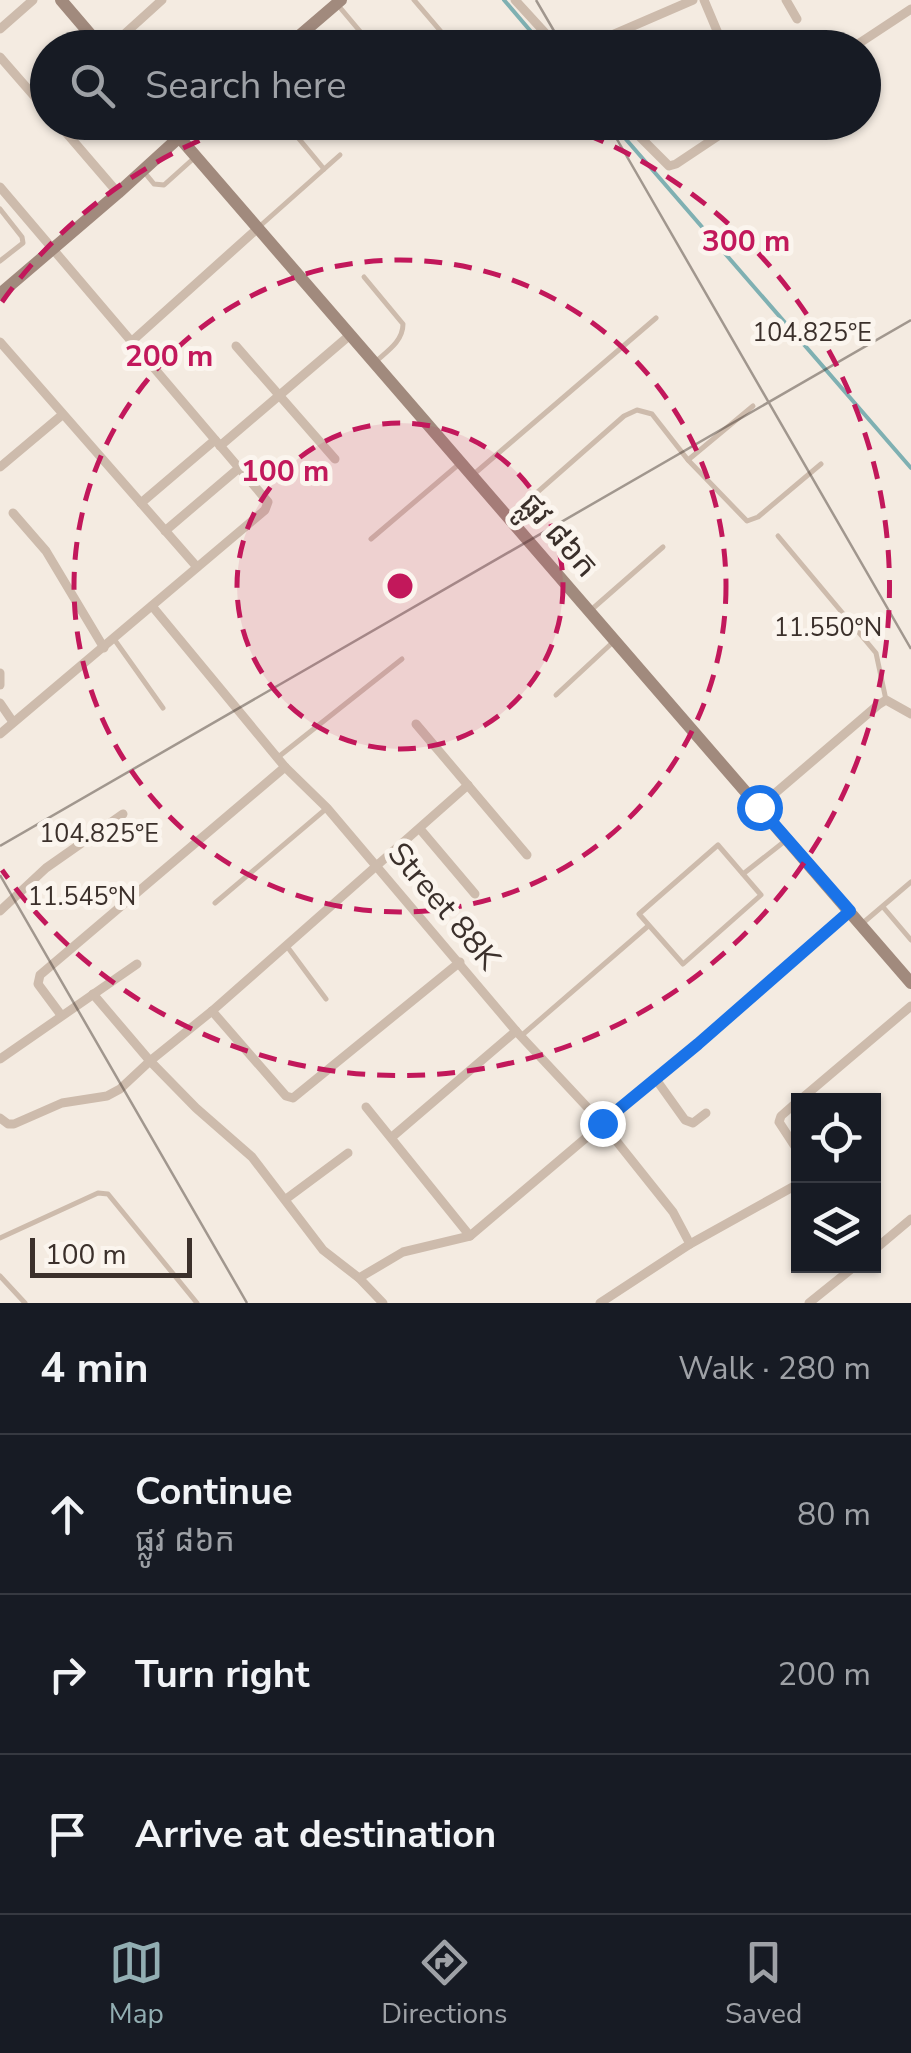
<!DOCTYPE html>
<meta charset="utf-8">
<style>
body{margin:0;font-family:"Nunito Sans","Noto Sans Khmer",sans-serif;background:#242831;color:#f1f3f6}
.controls{position:absolute;right:30px;bottom:30px;display:grid;overflow:hidden;border-radius:0px;box-shadow:0 2px 8px #0004}
.controls button{width:90px;height:90px;display:grid;place-items:center;padding:0;border:0;border-bottom:2px solid #363941;background:#171b24;color:#f1f3f6;font:50px sans-serif}
.scale{position:absolute;left:30px;bottom:25px;width:162px;box-sizing:border-box;padding-left:10px;border:5px solid #3b302b;border-top:0;font-size:28px;line-height:35px;white-space:nowrap;color:#3b302b;-webkit-text-stroke:8px #fbf5ee;paint-order:stroke}
.stop{position:absolute;width:30px;height:30px;margin:-22px;border:8px solid #1a73e8;border-radius:50%;background:#fff}
.stop.end{background:#1a73e8;border-color:#fff;box-shadow:0 2px 10px #0008}
.list{margin:0;padding:0;list-style:none}
h2{display:flex;justify-content:space-between;align-items:center;height:130px;margin:0;padding:0 40px;font-size:42px}
h2 small{font-size:32px;font-weight:400;color:#9ea1a6}
.list li{display:grid;grid-template-columns:65px 1fr auto;gap:30px;align-items:center;box-sizing:border-box;height:160px;padding:0 40px;border-top:2px solid #363941}
.list b{display:block;font-size:38px;white-space:nowrap}
.list p{margin:0;font-size:32px;white-space:nowrap;color:#9ea1a6}
.list em{font-size:32px;font-style:normal;color:#9ea1a6}
.icon{flex:none;width:55px;height:55px;fill:none;stroke:currentColor;stroke-width:2;stroke-linecap:round;stroke-linejoin:round}
.map{position:relative;flex:none;width:911px;height:1303px;overflow:hidden}
.search{position:absolute;background:#171b24;box-shadow:0 2px 8px #0004;left:30px;right:30px;top:30px;height:110px;display:flex;align-items:center;gap:25px;box-sizing:border-box;padding:0 35px;border-radius:55px;color:#9ea1a6;font-size:38px}
.sheet{height:610px;background:#171b24}
nav{display:flex;justify-content:space-around;align-items:center;box-sizing:border-box;height:140px;border-top:2px solid #363941;background:#171b24;font-size:28px;color:#9ea1a6}
nav a{display:grid;justify-items:center;gap:5px}
nav .on{color:#92aeb2}
.map>svg:first-child{display:block}
</style>
<div class="map">
<svg width="911" height="1303" viewBox="0 0 911 1303">
<rect width="100%" height="100%" fill="#f4ebe1"/>
<g fill="none" stroke-linecap="round" stroke-linejoin="round">
<g stroke="#7fb0b2" stroke-width="4">
<path d="M504,0L545,48"/>
<path d="M611,122L911,468"/>
</g>
<g stroke="#cdbbac" stroke-width="5">
<path d="M414,0L455,48"/>
<path d="M337,4L374,48"/>
<path d="M285,122L324,169"/>
<path d="M439,122L444,127L452,122"/>
<path d="M145,173L154,184L164,185L193,159"/>
<path d="M0,209L22,237L23,243L0,261"/>
<path d="M260,226L340,155"/>
<path d="M364,277L403,324C403,342 386,352 374,363"/>
<path d="M688,460L753,406"/>
<path d="M474,474L656,318"/>
<path d="M508,518L624,416L637,410L652,414L688,460L747,521L758,517L821,464"/>
<path d="M778,536L876,653L886,700"/>
<path d="M371,539L458,465"/>
<path d="M591,610L663,547"/>
<path d="M114,639L163,708"/>
<path d="M556,695L612,643"/>
<path d="M277,758L402,659"/>
<path d="M718,845L761,895L683,964L639,914Z"/>
<path d="M743,874L785,841"/>
<path d="M215,903L327,808"/>
<path d="M883,907L911,940"/>
<path d="M864,922L911,882"/>
<path d="M286,945L326,999"/>
<path d="M521,1036L647,927"/>
<path d="M0,1238L98,1193L108,1194L197,1303"/>
<path d="M0,1276L25,1303"/>
</g>
<g stroke="#cdbbac" stroke-width="9">
<path d="M515,0L559,48"/>
<path d="M704,0L720,38"/>
<path d="M786,0L797,19"/>
<path d="M0,29L33,0"/>
<path d="M109,48L162,0"/>
<path d="M582,48L693,0"/>
<path d="M852,48L911,9"/>
<path d="M0,57L48,112"/>
<path d="M57,122L118,193"/>
<path d="M625,122L669,166L676,164L739,122"/>
<path d="M0,187L268,502L265,510L0,734"/>
<path d="M0,342L197,567"/>
<path d="M131,342L258,228"/>
<path d="M236,346L335,459"/>
<path d="M220,446L350,335"/>
<path d="M0,467L62,415"/>
<path d="M141,503L215,440"/>
<path d="M13,513L46,551L104,648"/>
<path d="M165,531L239,468"/>
<path d="M152,606L285,767L327,808L516,1031L602,1123L673,1212L690,1244"/>
<path d="M0,673V685"/>
<path d="M0,703L13,722"/>
<path d="M416,724L527,855"/>
<path d="M759,807L878,705L886,700L911,714"/>
<path d="M420,829L475,894"/>
<path d="M0,911L46,868L123,814"/>
<path d="M93,994L150,1061L196,1108L252,1157L323,1250L359,1278L383,1303"/>
<path d="M212,1011L286,1096L293,1098L460,962"/>
<path d="M61,1015L38,984L40,975L285,767"/>
<path d="M0,1059L137,964"/>
<path d="M655,1078L685,1120L693,1123L706,1113"/>
<path d="M800,1100L911,1006"/>
<path d="M798,1101L781,1116L779,1122L798,1151"/>
<path d="M366,1107L470,1236"/>
<path d="M0,1118L8,1124H14L62,1103L107,1096L120,1089L150,1061L212,1011L468,785"/>
<path d="M392,1137L516,1031"/>
<path d="M286,1199L348,1153"/>
<path d="M874,1250L911,1219"/>
<path d="M359,1278L403,1252L470,1236L698,1043L851,911"/>
<path d="M600,1303L690,1244L798,1184"/>
<path d="M809,1303L855,1266"/>
</g>
<g stroke="#a18a7d" stroke-width="12">
<path d="M61,0L102,48"/>
<path d="M285,48L341,0"/>
<path d="M166,122L911,983"/>
<path d="M0,294L118,193L196,122"/>
</g>
</g>
<g fill="none" stroke-linecap="round" stroke-linejoin="round">
<path stroke="#1a73e8" stroke-width="12" d="M602,1123L698,1044L850,911L759,807"/>
</g>
<path fill="none" stroke="#3b302b" stroke-width="2.5" stroke-opacity="0.45" d="M536,0L564,48M607,122L911,649M0,846L911,320M0,875L247,1303"/>
<circle cx="400" cy="586" r="163" fill="#c2185b" fill-opacity=".12"/>
<g fill="none" stroke="#c2185b" stroke-width="5" stroke-dasharray="18 12">
<circle cx="400" cy="586" r="163"/>
<circle cx="400" cy="586" r="326"/>
<path d="M2 302A489 489 0 0 1 241 124M559 124A489 489 0 1 1 2 870"/>
</g>
<g text-anchor="middle" dominant-baseline="central" stroke-width="10" stroke-linejoin="round" paint-order="stroke">
<g font-size="32" fill="#3b302b" stroke="#fbf5ee">
<text transform="translate(559 535) rotate(49)">ផ្លូវ ៨៦ក</text>
<text transform="translate(444 906) rotate(50)">Street 88K</text>
</g>
</g>
<g font-size="25" text-anchor="middle" fill="#3b302b" stroke="#fbf5ee" stroke-width="10" stroke-linejoin="round" paint-order="stroke">
<text x="812" y="341">104.825°E</text>
<text x="828" y="636">11.550°N</text>
<text x="99" y="842">104.825°E</text>
<text x="82" y="905">11.545°N</text>
</g>
<circle cx="400" cy="586" r="15" fill="#c2185b" stroke="#fbf5ee" stroke-width="5"/>
<g font-size="30" text-anchor="middle" font-weight="bold" fill="#c2185b" stroke="#fbf5ee" stroke-width="10" stroke-linejoin="round" paint-order="stroke">
<text x="746" y="251">300 m</text>
<text x="169" y="366">200 m</text>
<text x="285" y="481">100 m</text>
</g>
</svg>
<div class="controls">
<button><svg class="icon" aria-label="locate" viewBox="0 0 24 24"><circle cx="12" cy="12" r="6"/><path d="M12 2v4M12 18v4M2 12h4M18 12h4"/></svg></button>
<button><svg class="icon" aria-label="layers" viewBox="0 0 24 24"><path d="M12 4l9 5-9 5-9-5zM3 14l9 5 9-5"/></svg></button>
</div>
<div class="scale">100 m</div>
<div class="stop" style="left:759px;top:807px"></div>
<div class="stop end" style="left:602px;top:1123px"></div>
<div class="search"><svg class="icon" aria-label="search" viewBox="0 0 24 24"><circle cx="10" cy="10" r="6"/><path d="M15 15l6 6"/></svg>Search here</div>
</div>
<section class="sheet">
<h2>4 min<small>Walk · 280 m</small></h2>
<ul class="list">
<li><svg class="icon" aria-label="ahead" viewBox="0 0 24 24"><path d="M12 20V5M6 11l6-6 6 6"/></svg><div><b>Continue</b><p>ផ្លូវ ៨៦ក</p></div><em>80 m</em></li>
<li><svg class="icon" aria-label="right" viewBox="0 0 24 24"><path d="M7 20v-9h11M14 6l5 5-5 5"/></svg><div><b>Turn right</b></div><em>200 m</em></li>
<li><svg class="icon" aria-label="arrive" viewBox="0 0 24 24"><path d="M6 21V4h12l-3 4 3 4H6"/></svg><div><b>Arrive at destination</b></div></li>
</ul>
</section>
<nav>
<a class="on"><svg class="icon" aria-label="map" viewBox="0 0 24 24"><path d="M3 6l6-2 6 2 6-2v14l-6 2-6-2-6 2zM9 4v14M15 6v14"/></svg>Map</a>
<a><svg class="icon" aria-label="directions" viewBox="0 0 24 24"><path d="M12 3l9 9-9 9-9-9zM9 14v-3h6M13 9l2 2-2 2"/></svg>Directions</a>
<a><svg class="icon" aria-label="saved" viewBox="0 0 24 24"><path d="M7 4h10v16l-5-4-5 4z"/></svg>Saved</a>
</nav>
